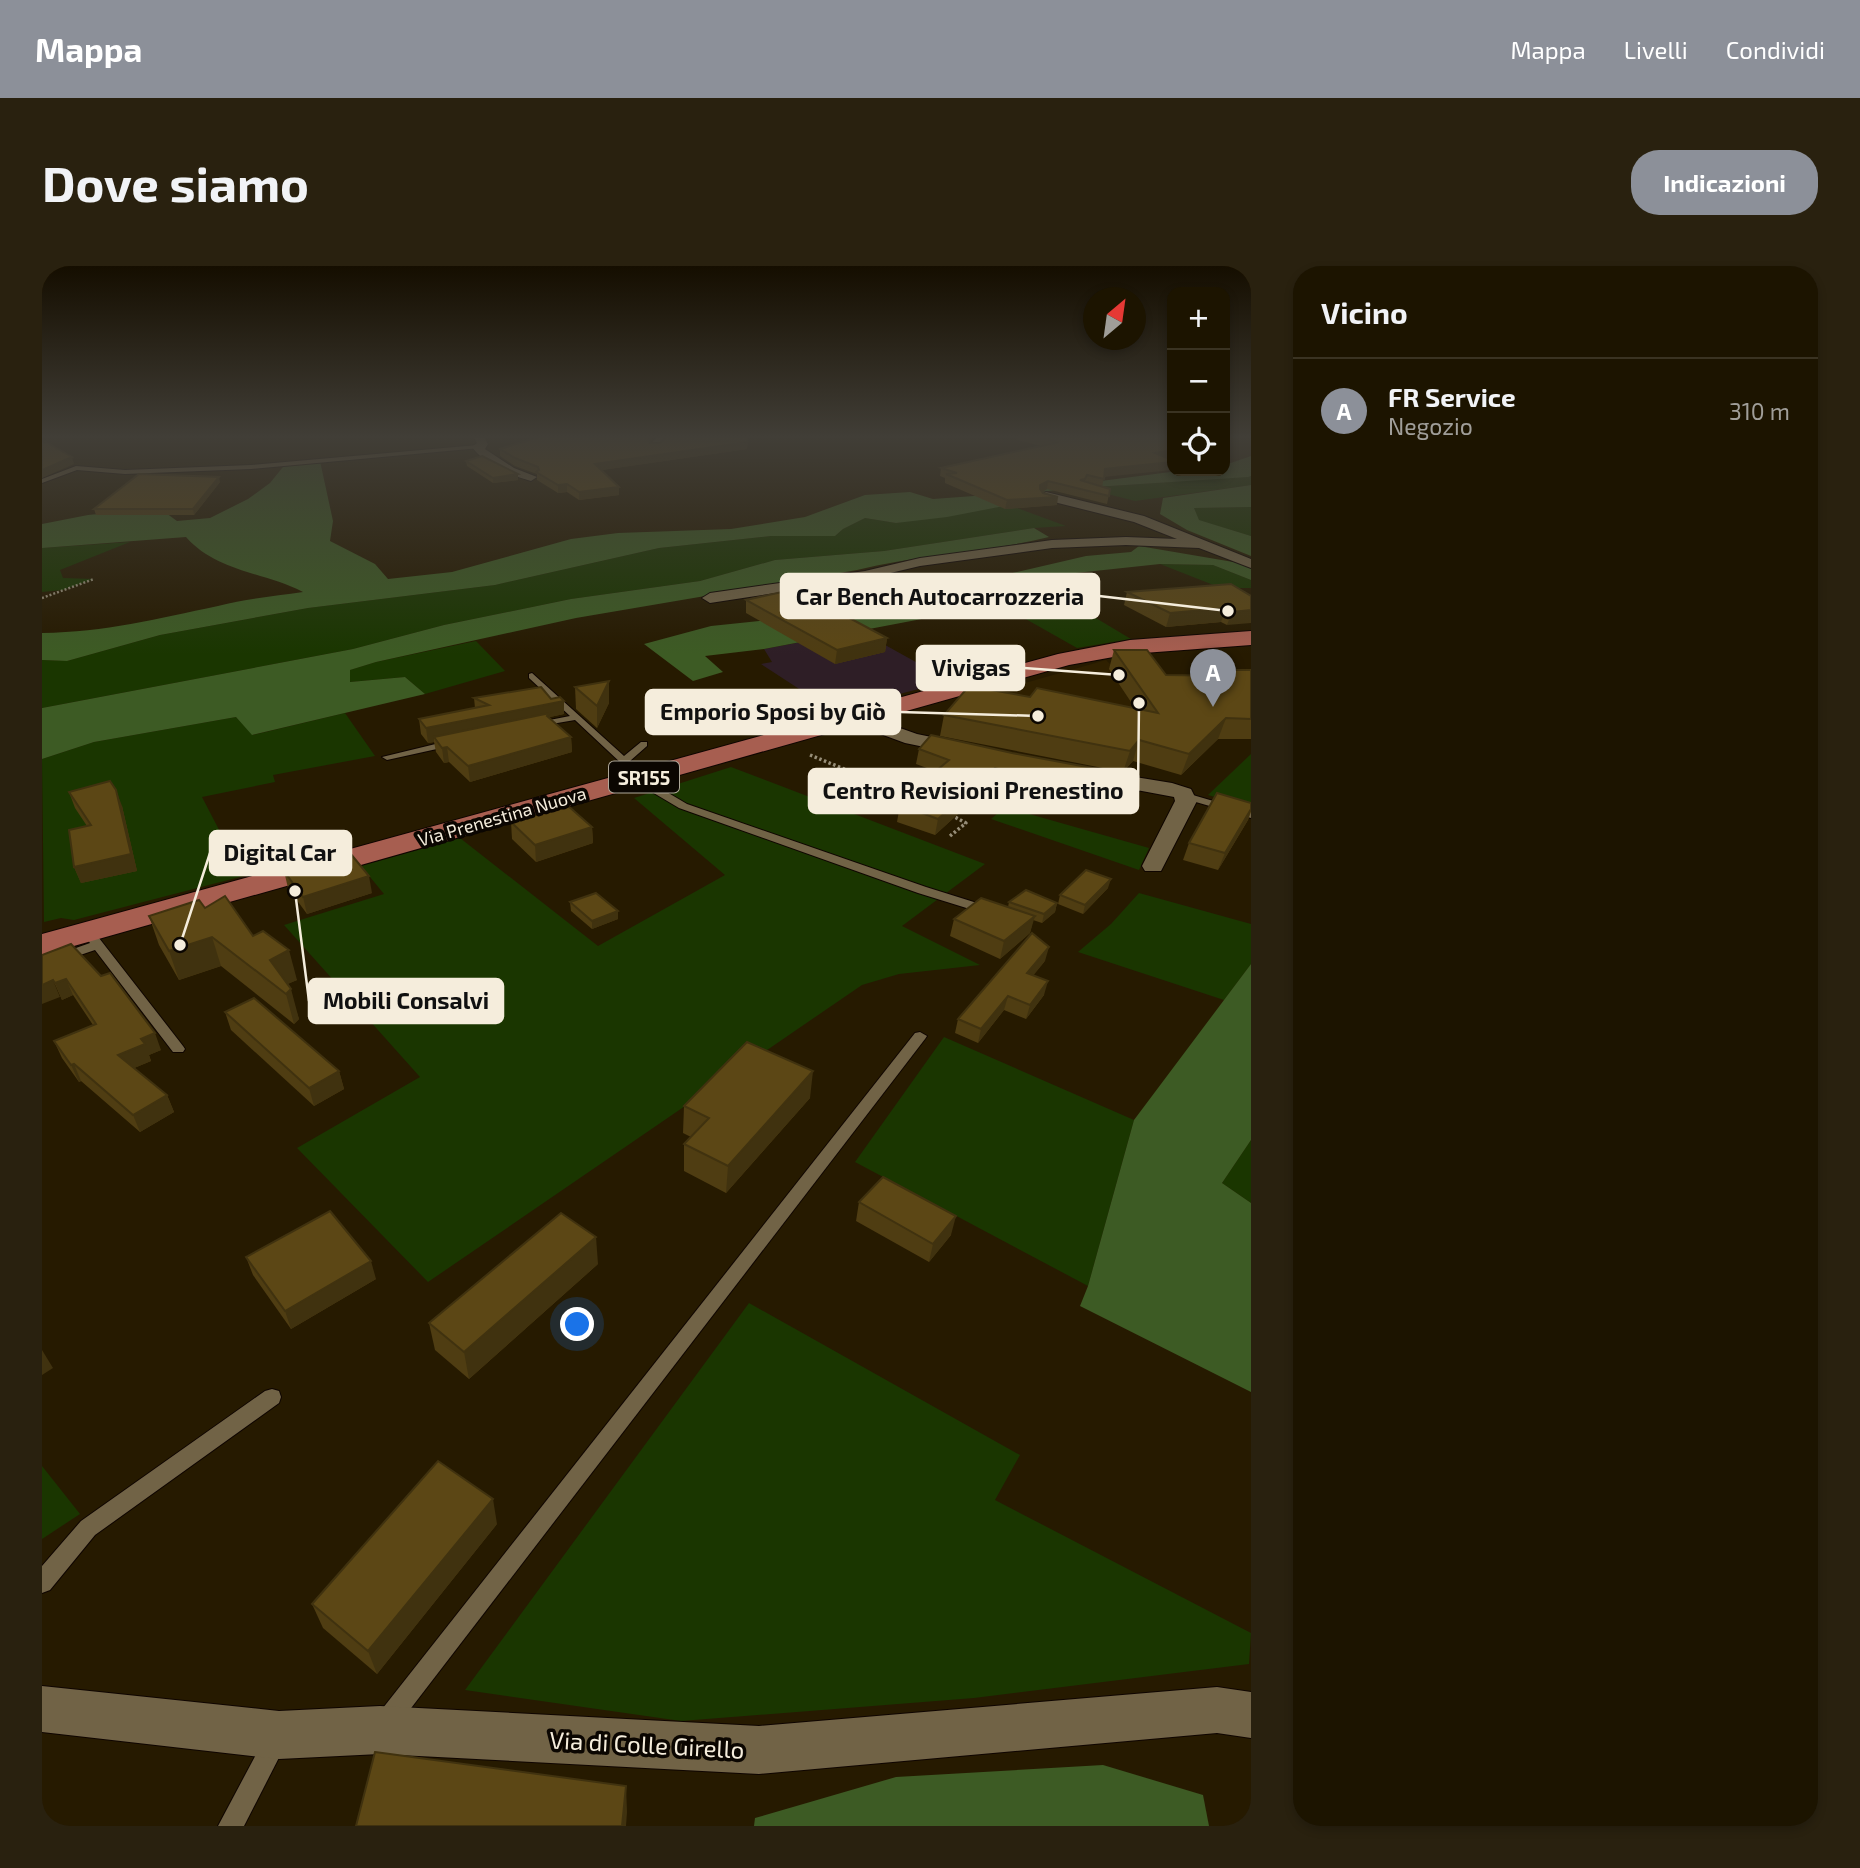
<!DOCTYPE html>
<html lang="it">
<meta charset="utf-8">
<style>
body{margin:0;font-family:"Exo 2",sans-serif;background:#29210f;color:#f1f3f6}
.controls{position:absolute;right:21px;top:21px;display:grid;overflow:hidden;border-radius:14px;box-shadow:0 4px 10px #0003}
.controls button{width:63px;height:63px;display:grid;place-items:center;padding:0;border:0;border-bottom:2px solid #3a3322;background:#1c1400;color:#f1f3f6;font:35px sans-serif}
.compass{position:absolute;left:1041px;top:21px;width:63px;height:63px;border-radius:50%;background:#1c1400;box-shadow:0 4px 10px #0003;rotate:29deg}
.you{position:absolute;left:536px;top:1059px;width:24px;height:24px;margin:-18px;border:5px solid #fff;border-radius:50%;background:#1a73e8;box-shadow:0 0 0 10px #1a73e833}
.badge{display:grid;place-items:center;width:46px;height:46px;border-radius:50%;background:#8c9099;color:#fff;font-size:23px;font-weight:700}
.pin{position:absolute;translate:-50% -58px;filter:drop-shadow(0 2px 4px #0008)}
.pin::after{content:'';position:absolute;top:37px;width:24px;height:21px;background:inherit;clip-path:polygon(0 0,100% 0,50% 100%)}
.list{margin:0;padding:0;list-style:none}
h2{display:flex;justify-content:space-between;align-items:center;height:91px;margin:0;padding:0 28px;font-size:30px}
h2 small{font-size:23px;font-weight:400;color:#a09e99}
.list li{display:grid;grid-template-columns:46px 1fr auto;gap:21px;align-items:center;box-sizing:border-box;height:105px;padding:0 28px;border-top:2px solid #3a3322}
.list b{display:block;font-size:26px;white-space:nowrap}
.list p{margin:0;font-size:23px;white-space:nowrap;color:#a09e99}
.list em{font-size:23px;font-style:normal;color:#a09e99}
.icon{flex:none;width:38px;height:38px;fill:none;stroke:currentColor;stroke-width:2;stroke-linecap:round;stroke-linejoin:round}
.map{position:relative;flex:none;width:1209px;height:1560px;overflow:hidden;border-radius:28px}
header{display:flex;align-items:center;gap:42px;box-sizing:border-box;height:98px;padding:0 35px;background:#8c9099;color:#fff}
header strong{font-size:33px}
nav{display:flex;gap:38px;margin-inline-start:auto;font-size:24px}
.intro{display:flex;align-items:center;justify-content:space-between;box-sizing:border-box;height:168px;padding:0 42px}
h1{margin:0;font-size:49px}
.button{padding:18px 32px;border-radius:28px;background:#8c9099;color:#fff;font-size:24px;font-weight:700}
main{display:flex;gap:42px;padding:0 42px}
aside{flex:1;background:#1c1400;border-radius:28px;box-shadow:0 4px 10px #0003}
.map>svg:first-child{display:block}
</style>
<header>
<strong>Mappa</strong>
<nav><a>Mappa</a><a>Livelli</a><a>Condividi</a></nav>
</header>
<div class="intro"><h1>Dove siamo</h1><a class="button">Indicazioni</a></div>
<main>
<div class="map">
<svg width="1209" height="1560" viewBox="0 0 1209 1560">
<rect width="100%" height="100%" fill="#261a00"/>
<path fill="#2f2000" d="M1064,394L1073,403L1159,464L934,431Z"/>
<path fill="#2e1e26" d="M818,365L881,400L904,402L908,415L791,445L719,398L730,396L722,383Z"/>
<g fill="#1a3600">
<path d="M1209,210V219L1093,235L1042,222Z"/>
<path d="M967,239L1024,260L992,262L842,285L733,294L658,315L529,333L402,359L311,383L0,442V394L25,395L118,369L266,342L453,319L617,282L729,270H793L801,263L823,252L854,257Z"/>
<path d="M1209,241V270L1156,254L1152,242Z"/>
<path d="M88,276L18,304L21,312L52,313L21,324L0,326V282Z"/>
<path d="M1118,298L1171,299L1209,314V322H1179Z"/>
<path d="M987,312L1089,373L1035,382L929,322Z"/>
<path d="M434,375L463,405L383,428L363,411L308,416V404L334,396Z"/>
<path d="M303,447L333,490L231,509L233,516L160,531L187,583L244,570L259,595L32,654L19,652L2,656L0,493L52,476L194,451L211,469Z"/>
<path d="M1209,488V542L1166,529Z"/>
<path d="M689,501L943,598L860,660L938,699L857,708L820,719L386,1016L255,882L378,811L242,659L342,628L319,600L418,572L556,680L683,609L592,532Z"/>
<path d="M963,541L1107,582L1097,604L949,553Z"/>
<path d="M1097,627L1209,658V698L1182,734L1036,686L1069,658Z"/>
<path d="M902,771L1092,854L1046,1020L813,896Z"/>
<path d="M1209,874V937L1180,917Z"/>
<path d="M707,1037L978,1189L953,1234L1209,1367L1207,1398L932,1432L639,1455L423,1424Z"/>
<path d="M0,1200L38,1248L0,1273Z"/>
</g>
<g fill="#3d5b24">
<path d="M1209,190V210L1206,211L1022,223L975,229L967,239L905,251L854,257L823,252L801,263L793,270H729L617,282L453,319L266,342L118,369L25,395L0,394V367C64,366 114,353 176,340C204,333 233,330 261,326C222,306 175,306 144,271L0,282V258L46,249L117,242L135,255L168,252L206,233L228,217L245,196L278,195L291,255L288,275L333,298L346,313L410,306L529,273L576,267L689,263L763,251L823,229L868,226L891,233L959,228L1136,205H1183V199Z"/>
<path d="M1209,219V241L1152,242L1157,254L1209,270V290L1145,264L1118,248L1121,232Z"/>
<path d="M992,262L1007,271C944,287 878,288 815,304L534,352L334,396L308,404V416L363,411L383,428L210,469L194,451L52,476L0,493V442L311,383L402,359L529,333L658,315L733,294L842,285Z"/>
<path d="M1097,280L1209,299V314L1171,299L1118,298L987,312L930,322L928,334L906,348L722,383L663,390L681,406L651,415L602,378L669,360L811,345L846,336L880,313L936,315L1044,290L1089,286Z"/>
<path d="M1209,698V874L1180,917L1209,937V1126L1038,1040L1046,1020L1092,854Z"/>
<path d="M1061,1499L1161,1529L1167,1560H712L713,1552L854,1511Z"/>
</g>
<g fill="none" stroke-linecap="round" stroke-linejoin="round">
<defs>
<g id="service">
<path d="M436,179L438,182L209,203L83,208L35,204L0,217V213L34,200L83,204L209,199Z"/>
<path d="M906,405H918L934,420L927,422L913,410H903V406Z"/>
<path d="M490,407L582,490L599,476H605V480L588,495L618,522L645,538L884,621L951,642L953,645L947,649L876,627L637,542L610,526L533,454L492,461V457L528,450L487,412V408Z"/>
<path d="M410,474L415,477L413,479L345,494L340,491Z"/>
<path d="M1144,527L1209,546V552L1140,532V528Z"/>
<path d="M254,565L259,568L280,602L278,604H270L268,602L249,568Z"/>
<path d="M46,662L50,663L141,780L143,783L141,786H131L53,684L0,702V694L48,677L40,666Z"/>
<path d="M878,766L885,770L883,773L353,1463L345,1467L337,1463L333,1455L337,1447L873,767Z"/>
<path d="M230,1123L237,1125L239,1131L237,1137L53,1269L8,1324L0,1327V1300L39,1255L223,1125Z"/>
<path d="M234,1462L242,1466L246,1474L202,1560H176L226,1466Z"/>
</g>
<g id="minor">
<path d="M431,170H441L446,178L443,183L472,202L495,211L489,215C468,209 443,199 430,181L435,177Z"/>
<path d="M617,170H628L616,182H608V178Z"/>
<path d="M1004,226L1102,250L1209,293V302L1157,282L1084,279L1010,282L878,300L823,313L668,337L660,332L668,327L823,305L878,292L1010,274L1084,271L1135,273L1092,256L1000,233L998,230Z"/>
<path d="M813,446L875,468L928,479L931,483L921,489L863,477L806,456L804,452Z"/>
<path d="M1032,501L1130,517L1149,523L1155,535L1119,605H1103L1100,600L1133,535L1132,531L1025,511L1022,507L1025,503Z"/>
<path d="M0,1420L237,1445L338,1440L717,1460L1175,1421L1209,1426V1472L1175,1467L717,1508L338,1488L237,1493L0,1466Z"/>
</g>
<path id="primary" d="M1209,365V379L1088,388L1027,399L0,689V668L1016,388L1088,374Z"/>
</defs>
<use href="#service" stroke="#0f0500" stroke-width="2"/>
<use href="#minor" stroke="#0f0500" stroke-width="2"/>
<use href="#primary" stroke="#0f0500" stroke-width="2"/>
<path stroke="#978e78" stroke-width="2.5" stroke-dasharray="2 2" stroke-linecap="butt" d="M0,332L52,313"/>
<g stroke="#978e78" stroke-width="3.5" stroke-dasharray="2.5 2.5" stroke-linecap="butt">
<path d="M768,489L873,532"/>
<path d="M908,570L924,557L909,549"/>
</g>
<use href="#service" fill="#716346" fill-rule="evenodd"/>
<use href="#minor" fill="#716346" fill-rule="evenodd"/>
<use href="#primary" fill="#a75e50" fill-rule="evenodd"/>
</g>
<g fill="#4f3d12">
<path d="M500,170H613L608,175V177L705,183L560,204L577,221V229L537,234L525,226L516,227L495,214V208L473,200L458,190V183Z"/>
<path d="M976,170H1130V191L1062,211L1060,221L1068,223L1065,238L1005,223L1000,226L1015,239L963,243L903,217V212L898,210L899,202L1000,180L975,174Z"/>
<path d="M424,195L476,208V214L451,217L425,200Z"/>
<path d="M178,216L152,249H54L52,243Z"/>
<path d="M1085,326L1209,330L1185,359L1179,356L1124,361L1082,339Z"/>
<path d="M704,334L845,372L843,386L793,398L704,347Z"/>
<path d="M1072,384L1124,409L1182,410L1184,404H1209V473H1176L1139,509L1091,495L1081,506L898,470L902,449L988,431L1093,442L1067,403Z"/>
<path d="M533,421L567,437L555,462L534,443Z"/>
<path d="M432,432L509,433L522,435V448L508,451V453L529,471L530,486L428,516L407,496L402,497L394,486L392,476L386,477L379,468L377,453L433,442Z"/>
<path d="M877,483L1067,522L1046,547L949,518L893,569L855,556L858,539L886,517L887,511L893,505L874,498Z"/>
<path d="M27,526L80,540L95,605L39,617L32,601L45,560L33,542Z"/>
<path d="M1209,537V546L1206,554L1176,604L1141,594L1147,577Z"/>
<path d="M469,556L550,561L551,577L494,596L470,573Z"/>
<path d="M242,605L330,627L265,648L246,622Z"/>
<path d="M1066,622L1041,648L1016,638L1018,629Z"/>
<path d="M528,636L576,653L550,663L529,645Z"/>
<path d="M967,636L1015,637L1013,646L1000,657L991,654L988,667L958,693L908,670L912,653L966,641Z"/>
<path d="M107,650L211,670L255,714L245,718L257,753L252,758L179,700L137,714L117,679Z"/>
<path d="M0,689L119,784L107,789L109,795L92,802L125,829L132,846L98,866L39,815L37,816L20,792L12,775L51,759L31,729L20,734Z"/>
<path d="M1003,695L991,709L1002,729L984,753L962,744L936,777L913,767L916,753Z"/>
<path d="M183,746L297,805L302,823L272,840L189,764Z"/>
<path d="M768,832L684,927L642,905V878L649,871L641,867L642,840Z"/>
<path d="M817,936L909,969L887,996L814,955Z"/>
<path d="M204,991L334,1013L249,1063L211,1009Z"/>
<path d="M556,998L427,1113L393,1084L387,1057Z"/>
<path d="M455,1258L335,1408L281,1362L270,1338Z"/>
</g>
<g fill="#40320f">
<path d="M1183,170H1190V173L1183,175Z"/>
<path d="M706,176L705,183L553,205V198Z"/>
<path d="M1130,184V191L1110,195L1113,187Z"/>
<path d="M30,191L32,198L0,212V204Z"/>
<path d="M1130,196V204L1061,211L1063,203Z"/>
<path d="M476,208V214L451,217V212Z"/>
<path d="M177,211L178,216L152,249L151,243Z"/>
<path d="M1006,215L1005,223L997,228L998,219Z"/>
<path d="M525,218V226L516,227V219Z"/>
<path d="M577,221V229L537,234V226Z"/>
<path d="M1016,231L1015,239L963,243L965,234Z"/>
<path d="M1184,342L1179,356L1124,361L1128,347Z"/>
<path d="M1209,344V357L1185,359L1190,346Z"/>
<path d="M845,372L843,386L793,398L795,384Z"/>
<path d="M567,415V437L555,462V440Z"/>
<path d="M522,435V448L508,451L509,462L392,471V476L386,477L384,462Z"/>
<path d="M1184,452L1176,473L1139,509L1147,488Z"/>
<path d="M529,471L530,486L428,516L426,500Z"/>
<path d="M1097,474L1091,495L1081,506L1088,485Z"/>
<path d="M405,481L407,496L402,497L400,482Z"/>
<path d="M953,502L949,518L893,569L896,553Z"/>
<path d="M1072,506L1067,522L1046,547L1050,531Z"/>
<path d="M74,524L80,540L95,605L39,617L32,601Z"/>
<path d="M1209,543L1206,554L1176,604L1183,587Z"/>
<path d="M550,561L551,577L494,596L493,579Z"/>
<path d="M327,610L330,627L265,648L261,631Z"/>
<path d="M1069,613L1066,622L1041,648L1043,639Z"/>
<path d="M1015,637L1013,646L1000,657L1002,648Z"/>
<path d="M576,645V653L550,663V655Z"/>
<path d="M993,650L988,667L958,693L962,675Z"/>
<path d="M170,671L179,700L137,714L127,685Z"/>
<path d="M1007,681L1003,695L982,721L985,707Z"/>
<path d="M247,684L255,714L237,722L228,694Z"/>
<path d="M24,713L31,729L20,734L13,717Z"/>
<path d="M11,714L18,731L0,738V719Z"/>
<path d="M1006,715L1002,729L984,753L988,739Z"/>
<path d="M249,723L257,753L252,758L244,728Z"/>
<path d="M966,730L962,744L936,777L939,763Z"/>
<path d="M113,767L119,784L107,789L109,795L83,806L76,789L99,773Z"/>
<path d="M32,798L39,815L37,816L29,799Z"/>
<path d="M297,805L302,823L272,840L267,822Z"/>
<path d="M771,805L768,832L684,927L686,900Z"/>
<path d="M125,829L132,846L98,866L91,849Z"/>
<path d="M914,950L909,969L887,996L891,978Z"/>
<path d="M554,971L556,998L427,1113L422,1086Z"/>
<path d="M329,995L334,1013L249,1063L243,1045Z"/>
<path d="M0,1084L11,1102L0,1109Z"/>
<path d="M451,1233L455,1258L335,1408L326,1385Z"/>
<path d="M584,1520L585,1546L584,1560H580Z"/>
</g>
<g fill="#5c4715" stroke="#40320f" stroke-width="2">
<path d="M500,170H606L608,177H618L625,170H705L706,176L553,198L577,221L537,226L525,218L516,219L494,206L497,204L496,201L473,192L458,183Z"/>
<path d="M992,170H1130V184L1113,187L1130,194V196L1063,203L1062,213L1045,209L1043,213L1038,214L1068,223L1067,230L1006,215L998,219V223L1001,227L1016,231L965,234L904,208L915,207L899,202L1017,176Z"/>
<path d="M4,176L30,191L0,204V177Z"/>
<path d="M440,190L476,208L451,212L424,195Z"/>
<path d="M97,208L177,211L151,243H52Z"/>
<path d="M1189,318L1209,330V344L1190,346L1184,342L1128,347L1085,326Z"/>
<path d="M753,323L845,372L795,384L704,334Z"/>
<path d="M1072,384H1105L1124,409L1189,410L1184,404H1209V453L1184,452L1147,488L1097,474L1088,485L902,449L927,420L988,431L995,422L1116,447Z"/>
<path d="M567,415L555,440L533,421Z"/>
<path d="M499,421L509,433L518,431L522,435L384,462L377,453L447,439L432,432Z"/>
<path d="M508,447L505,450L529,471L426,500L405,481L400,482L392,471Z"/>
<path d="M889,469L970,487L1072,506L1050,531L953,502L896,553L858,539L892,512L887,511L907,494L877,483Z"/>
<path d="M68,515L74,524L89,588L32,601L27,564L49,559L27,526Z"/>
<path d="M1175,527L1209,537V543L1183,587L1147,577Z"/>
<path d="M525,539L550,561L493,579L469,556Z"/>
<path d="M308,587L327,610L261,631L242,605Z"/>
<path d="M1044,604L1069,613L1043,639L1018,629Z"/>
<path d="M984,624L1015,637L1002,648L967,636Z"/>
<path d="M554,627L576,645L550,655L528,636Z"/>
<path d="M183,630L211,670L221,665L247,684L228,694L249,723L244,728L170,671L127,685L107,650L157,634L163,642Z"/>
<path d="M939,632L993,650L962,675L912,653Z"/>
<path d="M990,667L1007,681L985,707L1006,715L988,739L966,730L939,763L916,753Z"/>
<path d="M29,678L59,710L68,707L113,767L99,773L103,778L76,789L125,829L91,849L32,798L29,799L12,775L54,758L24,713L13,717L11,714L0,719V689Z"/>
<path d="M212,732L297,805L267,822L183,746Z"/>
<path d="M705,776L771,805L686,900L642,878L667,852L642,840Z"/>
<path d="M841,911L914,950L891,978L817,936Z"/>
<path d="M288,945L329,995L243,1045L204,991Z"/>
<path d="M519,947L554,971L422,1086L387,1057Z"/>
<path d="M396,1195L451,1233L326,1385L270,1338Z"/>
<path d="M333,1486L584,1520L580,1560H314Z"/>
</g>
<linearGradient id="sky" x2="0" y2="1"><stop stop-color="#150e00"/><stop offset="0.44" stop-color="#413e37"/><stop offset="1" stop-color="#413e37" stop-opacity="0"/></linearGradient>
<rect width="1209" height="388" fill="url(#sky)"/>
<g text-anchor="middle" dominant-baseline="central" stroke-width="7" stroke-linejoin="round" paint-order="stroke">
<g font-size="18" fill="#f5eddc" stroke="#0b0601">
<text transform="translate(460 550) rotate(-16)">Via Prenestina Nuova</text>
</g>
<rect fill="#0b0601" stroke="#afa89a" stroke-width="2" x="567" y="495.5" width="70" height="31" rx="5"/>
<g font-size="19" font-weight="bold" fill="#f5eddc">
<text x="602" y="511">SR155</text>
</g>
<g font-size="24" fill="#f5eddc" stroke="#0b0601">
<text transform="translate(605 1478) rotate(3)">Via di Colle Girello</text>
</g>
</g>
<path fill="none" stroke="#f5eddc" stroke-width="2.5" d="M1186 345L1057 330M1077 409L982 402M996 450L858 446M1097 437L1096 525M138 679L168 587M253 625L267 735"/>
<g fill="#f5eddc" stroke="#0b0601" stroke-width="2.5">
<circle cx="1186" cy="345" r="7"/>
<circle cx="1077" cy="409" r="7"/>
<circle cx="996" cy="450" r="7"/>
<circle cx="1097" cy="437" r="7"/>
<circle cx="138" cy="679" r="7"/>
<circle cx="253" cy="625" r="7"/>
</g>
<g fill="#f5eddc" stroke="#f5eddc" stroke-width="2.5">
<rect x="739" y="308" width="318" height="44" rx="7"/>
<rect x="875" y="380" width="107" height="44" rx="7"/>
<rect x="604" y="424" width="254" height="44" rx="7"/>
<rect x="767" y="503" width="329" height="44" rx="7"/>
<rect x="168" y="565" width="141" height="44" rx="7"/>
<rect x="267" y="713" width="194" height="44" rx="7"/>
</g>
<g font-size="23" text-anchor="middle" font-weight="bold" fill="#111">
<text x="898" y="339">Car Bench Autocarrozzeria</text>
<text x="929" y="410">Vivigas</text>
<text x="731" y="454">Emporio Sposi by Giò</text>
<text x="931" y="533">Centro Revisioni Prenestino</text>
<text x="238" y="595">Digital Car</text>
<text x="364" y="743">Mobili Consalvi</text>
</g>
</svg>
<div class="controls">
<button>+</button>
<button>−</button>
<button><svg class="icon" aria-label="locate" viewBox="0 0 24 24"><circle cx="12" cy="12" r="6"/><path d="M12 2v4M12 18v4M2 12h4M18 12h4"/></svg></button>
</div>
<svg class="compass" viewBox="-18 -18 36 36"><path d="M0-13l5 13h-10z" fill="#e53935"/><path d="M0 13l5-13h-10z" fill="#a09e99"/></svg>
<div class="you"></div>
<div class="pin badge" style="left:1171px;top:441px">A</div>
</div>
<aside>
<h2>Vicino<small></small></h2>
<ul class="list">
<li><span class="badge">A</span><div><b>FR Service</b><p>Negozio</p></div><em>310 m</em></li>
</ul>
</aside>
</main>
